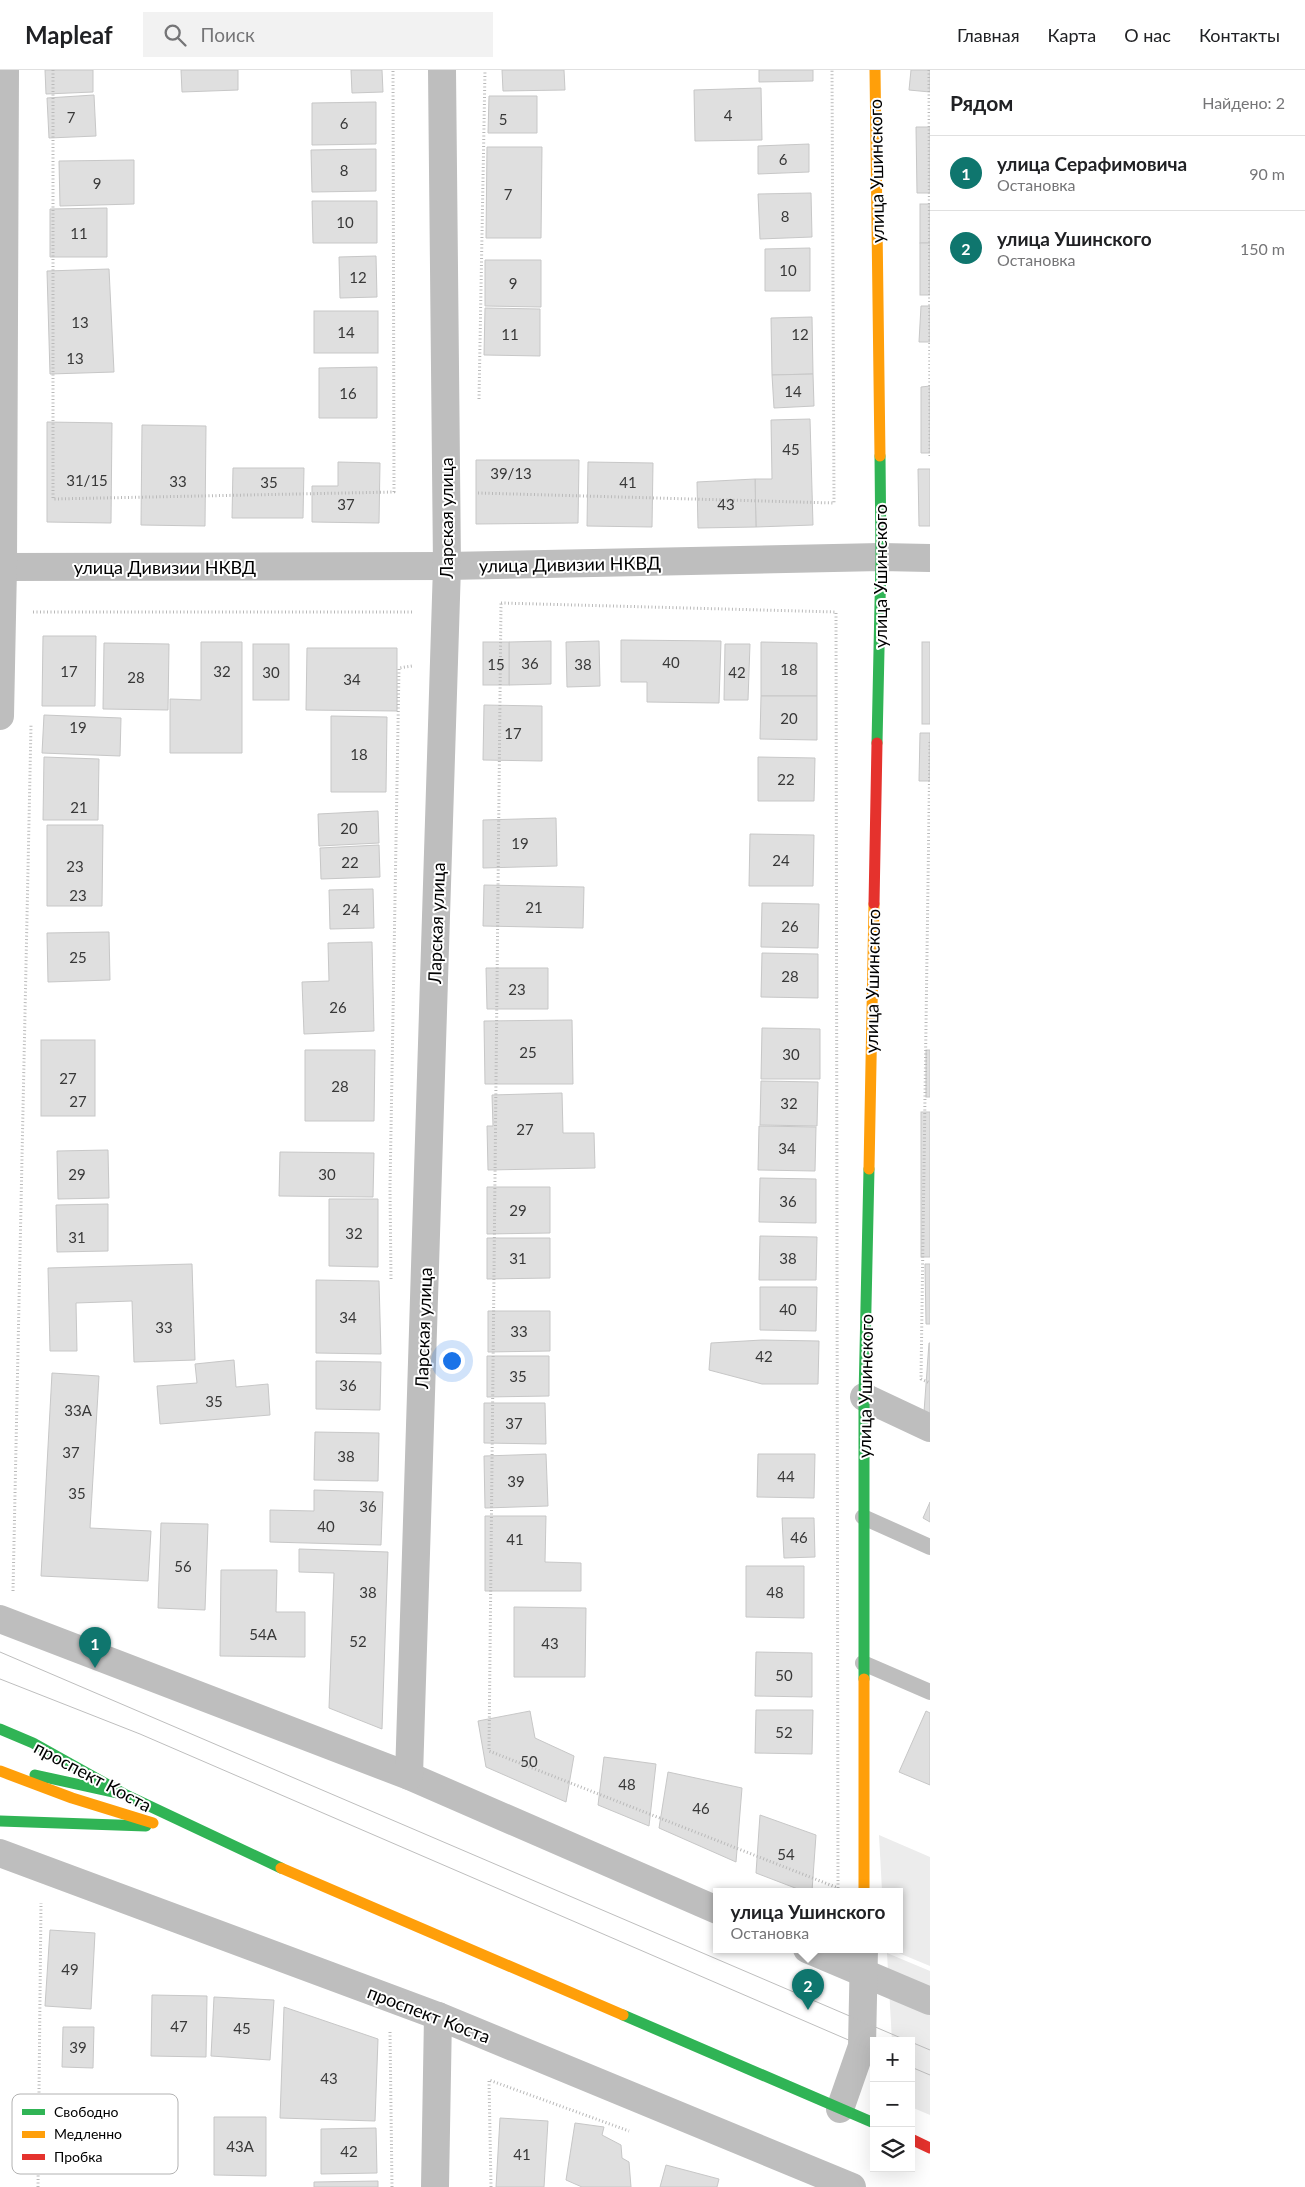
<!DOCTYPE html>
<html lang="ru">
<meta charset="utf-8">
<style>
body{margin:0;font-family:Lato,sans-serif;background:#f2f2f2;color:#202124}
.controls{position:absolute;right:15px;bottom:15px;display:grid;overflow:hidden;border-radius:0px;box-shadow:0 5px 20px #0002}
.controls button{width:45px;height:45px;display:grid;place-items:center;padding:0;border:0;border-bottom:1px solid #e0e0e0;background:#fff;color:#202124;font:25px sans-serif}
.you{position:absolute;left:451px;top:1290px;width:18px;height:18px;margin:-12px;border:4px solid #fff;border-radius:50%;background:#1a73e8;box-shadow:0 0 0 8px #1a73e833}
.badge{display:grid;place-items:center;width:32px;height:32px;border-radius:50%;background:#0f766e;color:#fff;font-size:16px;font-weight:700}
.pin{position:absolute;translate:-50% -41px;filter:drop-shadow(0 1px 2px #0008)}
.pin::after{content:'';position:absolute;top:26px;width:18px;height:15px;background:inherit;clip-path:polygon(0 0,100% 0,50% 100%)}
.popup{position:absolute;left:713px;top:1818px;width:190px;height:65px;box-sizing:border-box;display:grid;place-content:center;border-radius:0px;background:#fff;filter:drop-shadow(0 1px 4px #0005);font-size:16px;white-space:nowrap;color:#757577}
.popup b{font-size:19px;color:#202124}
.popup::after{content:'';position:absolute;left:50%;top:100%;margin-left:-10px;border:10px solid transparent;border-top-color:#fff}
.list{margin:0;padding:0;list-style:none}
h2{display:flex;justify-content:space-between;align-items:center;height:65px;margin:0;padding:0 20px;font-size:21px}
h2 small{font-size:16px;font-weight:400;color:#757577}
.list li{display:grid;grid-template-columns:32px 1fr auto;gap:15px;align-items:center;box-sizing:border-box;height:75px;padding:0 20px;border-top:1px solid #e0e0e0}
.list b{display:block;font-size:19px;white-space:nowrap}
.list p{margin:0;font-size:16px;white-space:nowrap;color:#757577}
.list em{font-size:16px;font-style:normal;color:#757577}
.icon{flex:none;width:28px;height:28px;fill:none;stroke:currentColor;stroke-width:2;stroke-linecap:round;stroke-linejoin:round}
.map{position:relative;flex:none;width:930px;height:2117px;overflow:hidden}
header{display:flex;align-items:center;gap:30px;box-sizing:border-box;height:70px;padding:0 25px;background:#fff;border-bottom:1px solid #e0e0e0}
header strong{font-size:24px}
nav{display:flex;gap:28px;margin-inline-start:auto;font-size:18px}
.search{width:350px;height:45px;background:#f2f2f2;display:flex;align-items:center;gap:12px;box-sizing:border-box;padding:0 18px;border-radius:0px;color:#757577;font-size:19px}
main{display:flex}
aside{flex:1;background:#fff}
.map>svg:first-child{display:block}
</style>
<header>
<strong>Mapleaf</strong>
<div class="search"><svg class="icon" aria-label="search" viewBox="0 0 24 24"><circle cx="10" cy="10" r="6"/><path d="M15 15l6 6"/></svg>Поиск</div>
<nav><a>Главная</a><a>Карта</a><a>О нас</a><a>Контакты</a></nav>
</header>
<main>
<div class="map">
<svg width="930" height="2117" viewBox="0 0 930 2117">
<rect width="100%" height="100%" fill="#fff"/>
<g fill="#ececec">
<path d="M879,1765L930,1787V1896L889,1879H899V1821H882Z"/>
<path d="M887,1883L930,1901V2045L911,2037V1971H892Z"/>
</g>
<g fill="#dfdfdf" stroke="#c7c7c7">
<path d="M45,0H93V22L46,24Z"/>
<path d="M181,0H238V20L182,22Z"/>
<path d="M351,0H382L383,22L352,23Z"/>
<path d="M502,0H564L565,20L503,21Z"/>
<path d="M759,0H813V11L759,12Z"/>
<path d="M911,0H930V22L909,20Z"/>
<path d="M761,18L762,70L695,71L694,20Z"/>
<path d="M94,25L96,66L49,68L47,28Z"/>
<path d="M489,26H537V63H488Z"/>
<path d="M376,32V74L312,75V33Z"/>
<path d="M916,57H930V123H917Z"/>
<path d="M809,74V102L758,104V76Z"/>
<path d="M487,77H542L541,168H486Z"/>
<path d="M376,79V121L312,122L311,80Z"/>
<path d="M134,90V134L60,136L59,91Z"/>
<path d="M811,123L812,167L760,169L758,124Z"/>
<path d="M312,131H377V173H313Z"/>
<rect x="920" y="134" width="10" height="39"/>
<path d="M107,138V187H50V139Z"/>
<rect x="920" y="173" width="10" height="52"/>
<path d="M810,178V221H765V179Z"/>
<path d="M376,186L377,227L340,228L339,187Z"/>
<path d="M485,190H541V237L485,236Z"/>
<path d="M109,199L114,302L50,304L47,201Z"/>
<path d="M921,236H930V272H919Z"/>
<path d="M485,238L540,239V286L484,285Z"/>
<rect x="314" y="241" width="64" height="42"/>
<path d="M812,247L813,304L772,305L771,248Z"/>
<path d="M377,297V348H319V298Z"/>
<path d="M813,304L814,336L774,338L772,305Z"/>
<path d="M930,316V383H921V317Z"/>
<path d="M810,349L813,455L756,457L755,409H772L771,350Z"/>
<path d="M47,352L112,353L111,453L47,452Z"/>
<path d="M142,355L206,356L205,456L141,455Z"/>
<path d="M476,390H579L578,453L476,454Z"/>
<path d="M338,392L380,393L379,453L312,452V416H338Z"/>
<path d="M588,392L653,393L652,457L587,456Z"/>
<path d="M233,398H304L303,448H232Z"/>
<path d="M918,399H930V456H919Z"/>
<path d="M755,409L756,457L698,458L697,412Z"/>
<path d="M43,566H96L95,636H42Z"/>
<path d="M621,570L721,571L719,633L647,632V612H621Z"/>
<path d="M551,571V614L509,615V572Z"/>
<path d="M599,571L600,616L567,617L566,572Z"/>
<path d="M201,572H242V683H170V629L201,630Z"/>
<rect x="483" y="572" width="26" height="43"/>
<path d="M761,572L817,573V626H761Z"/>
<rect x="922" y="572" width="8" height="82"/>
<path d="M104,573L169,574L168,640L103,639Z"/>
<rect x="253" y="574" width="36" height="56"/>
<path d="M725,574H750L748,630H724Z"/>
<path d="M307,578H397V641L306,640Z"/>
<path d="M761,626H817V670L760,669Z"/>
<path d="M484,635L542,636V691L483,690Z"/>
<path d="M44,645L121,648L120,686L42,683Z"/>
<path d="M331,646L387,647L386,722H331Z"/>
<path d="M920,663H930V711H919Z"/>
<path d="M44,687L99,689L98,750H43Z"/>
<path d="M758,687L815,688L814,731H758Z"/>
<path d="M378,741L379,773L319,776L318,744Z"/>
<path d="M556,748L557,796L483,798V750Z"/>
<path d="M47,755H103L102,836H47Z"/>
<path d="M750,764L814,765L813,816H749Z"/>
<path d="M379,775L380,807L321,809L320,778Z"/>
<path d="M484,815L584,817L583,858L483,856Z"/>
<path d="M373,819L374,858L330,859L329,820Z"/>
<path d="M762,833L819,834L818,878L761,877Z"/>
<path d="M109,862L110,910L48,912L47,863Z"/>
<path d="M372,872L374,961L304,964L302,912L329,911L328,873Z"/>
<path d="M762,883L818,884V928L761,927Z"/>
<path d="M486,898H548V939H487Z"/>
<path d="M572,950L573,1014H485L484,951Z"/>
<path d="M762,958L820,959V1009H761Z"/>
<rect x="41" y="970" width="54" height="76"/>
<path d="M305,980H375L374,1051H305Z"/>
<rect x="926" y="980" width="4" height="47"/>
<path d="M761,1011L818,1012L817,1056L760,1055Z"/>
<path d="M562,1023L563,1063H594L595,1098L488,1100L487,1056H493L492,1025Z"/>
<rect x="921" y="1042" width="9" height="145"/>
<path d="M759,1056L816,1057L815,1101L758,1100Z"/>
<path d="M108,1080L109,1128L58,1129L57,1081Z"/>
<path d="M280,1082L374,1083L373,1127L279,1126Z"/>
<path d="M760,1108L816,1109V1153L759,1152Z"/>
<path d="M487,1117H550V1163L487,1164Z"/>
<path d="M329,1129H378V1197L329,1196Z"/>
<path d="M108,1134V1181L57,1182L56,1135Z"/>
<path d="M760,1166L817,1167L816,1210H759Z"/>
<path d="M487,1168H550V1208L487,1209Z"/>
<path d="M192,1194L195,1290L134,1292L132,1231L76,1233L77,1281H50L48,1198Z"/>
<path d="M925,1194H930V1254H926Z"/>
<path d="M316,1210L379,1211L381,1284L316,1283Z"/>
<path d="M760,1217H817L816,1261L760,1260Z"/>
<path d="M488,1241H550V1281L488,1282Z"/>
<path d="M762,1270L819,1271L818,1314H762L709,1300L711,1273Z"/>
<path d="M929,1273H930V1344L924,1342Z"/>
<path d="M487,1286H549V1326L487,1327Z"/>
<path d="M234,1290L236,1317L268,1314L270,1345L160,1354L157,1316L197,1313L195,1294Z"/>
<path d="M316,1291L381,1292L380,1340L316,1339Z"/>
<path d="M52,1303L99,1306L90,1458L151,1461L148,1511L41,1506Z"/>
<path d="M484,1333H545L546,1374L484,1373Z"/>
<path d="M315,1362L379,1363L378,1411L314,1410Z"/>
<path d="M546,1384L548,1436L485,1438L484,1386Z"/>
<path d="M758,1384H815L814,1428L757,1427Z"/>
<path d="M314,1420L383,1422L381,1475L270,1472V1440L314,1441Z"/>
<path d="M930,1432V1452L923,1448Z"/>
<path d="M485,1446H546L545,1492L581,1493V1521H485Z"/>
<path d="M782,1448H814L815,1487L784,1488Z"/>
<path d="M161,1453L208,1454L205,1540L158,1538Z"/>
<path d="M299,1479L388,1482L382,1659L329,1638L334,1503L299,1502Z"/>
<path d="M746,1496H804V1548L746,1547Z"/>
<path d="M221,1500H277L276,1542H305V1587L220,1586Z"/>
<path d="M514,1537L586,1538L585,1607H514Z"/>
<path d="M756,1582L812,1583V1627L755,1626Z"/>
<path d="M756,1640H813L812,1684L755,1683Z"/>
<path d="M530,1641L535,1668L574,1686L566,1732L486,1697L478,1651Z"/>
<path d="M926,1641L930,1643V1715L899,1702Z"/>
<path d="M604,1687L656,1694L649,1756L598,1735Z"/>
<path d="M668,1702L742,1718L736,1792L659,1758Z"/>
<path d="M760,1745L816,1765L812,1821H803L756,1803Z"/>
<path d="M50,1860L95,1863L91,1939L45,1936Z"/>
<path d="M152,1925L207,1926L206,1987L151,1986Z"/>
<path d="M214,1927L274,1930L270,1990L211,1986Z"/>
<path d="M284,1937L378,1969L375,2051L280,2048Z"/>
<path d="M63,1957H94L93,1998L62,1997Z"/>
<path d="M214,2047H266V2106L214,2105Z"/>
<path d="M500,2048L548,2051L544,2117H496Z"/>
<path d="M575,2053L604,2057L602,2065L621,2075L622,2088L629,2092L631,2117H582L566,2110Z"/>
<path d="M72,2056L159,2061L156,2100L70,2095Z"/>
<path d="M376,2058L377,2103L321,2104V2059Z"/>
<path d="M666,2095L719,2109L717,2117H660Z"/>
<path d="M378,2111V2117H314V2112Z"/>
</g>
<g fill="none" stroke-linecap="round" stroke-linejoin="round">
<g stroke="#b9b9b9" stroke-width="3" stroke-dasharray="1 2.5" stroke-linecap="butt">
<path d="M53,0V429L394,422L393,0"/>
<path d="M929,0L930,386"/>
<path d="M479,329L485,0"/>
<path d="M478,423L834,433L832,0"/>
<path d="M501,533L836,542L838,1818L489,1681Z"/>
<path d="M33,542H413"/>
<path d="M930,672L921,1309L930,1313"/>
<path d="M391,1209L390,1118L399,598L412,596"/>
<path d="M13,1521L31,655"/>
<path d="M390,1962L392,2117"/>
<path d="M38,2117L41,1833"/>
<path d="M491,2117L489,2010L629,2061"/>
</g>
<g stroke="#bebebe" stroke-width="16">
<path d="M863,1447L930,1477"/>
<path d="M863,1593L930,1622"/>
</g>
<g stroke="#bebebe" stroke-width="28">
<path d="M0,497L447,496L881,487L930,488"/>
<path d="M0,646L3,497L5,0"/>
<path d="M864,1327L930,1358"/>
<path d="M0,1549L409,1706L717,1840"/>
<path d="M409,1706L447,496L442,0"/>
<path d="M0,1783L438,1946L852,2117"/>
<path d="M807,1879L930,1931"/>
<path d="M840,2039L862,1976L864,1879"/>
<path d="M435,2117L438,1946"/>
</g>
<g stroke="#30b455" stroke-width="11">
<path d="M877,673L881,487L880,386"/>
<path d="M864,1609V1327L869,1099"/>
<path d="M0,1659L33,1673L126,1725L281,1798"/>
<path d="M35,1705L117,1723"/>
<path d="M0,1751L146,1756"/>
<path d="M623,1945L874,2053"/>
</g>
<g stroke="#ff9f0a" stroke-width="11">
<path d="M875,0L880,386"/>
<path d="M869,1099L874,834"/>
<path d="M864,1609V1821"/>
<path d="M0,1701L72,1728L153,1753"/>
<path d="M281,1798L623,1945"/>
</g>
<g stroke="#e5322d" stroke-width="11">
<path d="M874,834L877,673"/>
<path d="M911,2069L930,2078"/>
</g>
<g stroke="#bebebe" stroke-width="1">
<path d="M0,1582L908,1971"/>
<path d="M0,1609L140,1664L874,1981"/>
<path d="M911,1972L930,1980"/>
<path d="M911,1997L930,2005"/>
</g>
</g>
<g text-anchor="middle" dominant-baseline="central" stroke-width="4" stroke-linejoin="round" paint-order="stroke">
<g font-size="15" fill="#383838">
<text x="728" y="45">4</text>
<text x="71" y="47">7</text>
<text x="503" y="49">5</text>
<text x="344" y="53">6</text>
<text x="783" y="89">6</text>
<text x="344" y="100">8</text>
<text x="97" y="113">9</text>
<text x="508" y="124">7</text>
<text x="785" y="146">8</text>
<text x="345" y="152">10</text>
<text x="79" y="163">11</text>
<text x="788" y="200">10</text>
<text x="358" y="207">12</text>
<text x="513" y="213">9</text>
<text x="80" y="252">13</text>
<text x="346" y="262">14</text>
<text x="510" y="264">11</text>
<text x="800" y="264">12</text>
<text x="75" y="288">13</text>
<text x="793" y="321">14</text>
<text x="348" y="323">16</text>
<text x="791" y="379">45</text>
<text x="511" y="403">39/13</text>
<text x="87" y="410">31/15</text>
<text x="178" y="411">33</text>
<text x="269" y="412">35</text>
<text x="628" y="412">41</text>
<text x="346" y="434">37</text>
<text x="726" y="434">43</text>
<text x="671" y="592">40</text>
<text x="530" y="593">36</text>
<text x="496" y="594">15</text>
<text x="583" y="594">38</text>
<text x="789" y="599">18</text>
<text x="69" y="601">17</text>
<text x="222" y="601">32</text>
<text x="271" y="602">30</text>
<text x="737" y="602">42</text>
<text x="136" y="607">28</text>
<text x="352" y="609">34</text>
<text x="789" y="648">20</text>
<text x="78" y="657">19</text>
<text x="513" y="663">17</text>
<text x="359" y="684">18</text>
<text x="786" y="709">22</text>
<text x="79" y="737">21</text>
<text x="349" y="758">20</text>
<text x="520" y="773">19</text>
<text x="781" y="790">24</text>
<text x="350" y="792">22</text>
<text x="75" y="796">23</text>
<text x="78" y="825">23</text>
<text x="534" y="837">21</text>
<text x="351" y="839">24</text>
<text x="790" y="856">26</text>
<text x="78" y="887">25</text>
<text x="790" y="906">28</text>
<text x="517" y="919">23</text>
<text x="338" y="937">26</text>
<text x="528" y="982">25</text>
<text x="791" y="984">30</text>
<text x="68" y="1008">27</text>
<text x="340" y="1016">28</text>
<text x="78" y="1031">27</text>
<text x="789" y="1033">32</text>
<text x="525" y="1059">27</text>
<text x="787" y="1078">34</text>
<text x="77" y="1104">29</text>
<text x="327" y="1104">30</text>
<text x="788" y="1131">36</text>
<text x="518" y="1140">29</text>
<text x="354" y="1163">32</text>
<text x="77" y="1167">31</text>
<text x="518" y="1188">31</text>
<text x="788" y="1188">38</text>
<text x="788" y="1239">40</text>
<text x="348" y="1247">34</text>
<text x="164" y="1257">33</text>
<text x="519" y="1261">33</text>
<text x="764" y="1286">42</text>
<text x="518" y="1306">35</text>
<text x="348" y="1315">36</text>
<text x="214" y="1331">35</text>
<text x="78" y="1340">33А</text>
<text x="514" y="1353">37</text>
<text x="71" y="1382">37</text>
<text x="346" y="1386">38</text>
<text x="786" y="1406">44</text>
<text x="516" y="1411">39</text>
<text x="77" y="1423">35</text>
<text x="368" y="1436">36</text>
<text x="326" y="1456">40</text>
<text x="799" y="1467">46</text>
<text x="515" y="1469">41</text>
<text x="183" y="1496">56</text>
<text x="368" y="1522">38</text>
<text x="775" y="1522">48</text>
<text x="263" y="1564">54А</text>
<text x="358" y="1571">52</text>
<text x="550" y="1573">43</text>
<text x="784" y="1605">50</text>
<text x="784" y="1662">52</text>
<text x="529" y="1691">50</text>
<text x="627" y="1714">48</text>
<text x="701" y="1738">46</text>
<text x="786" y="1784">54</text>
<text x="70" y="1899">49</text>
<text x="179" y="1956">47</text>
<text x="242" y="1958">45</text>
<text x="78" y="1977">39</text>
<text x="329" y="2008">43</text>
<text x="240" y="2076">43А</text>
<text x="349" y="2081">42</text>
<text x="522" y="2084">41</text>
</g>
<g font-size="18" fill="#000" stroke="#fff">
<text transform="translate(876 101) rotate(-91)">улица Ушинского</text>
<text transform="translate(446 448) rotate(-90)">Ларская улица</text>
<text transform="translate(570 494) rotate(-1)">улица Дивизии НКВД</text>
<text x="165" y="497">улица Дивизии НКВД</text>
<text transform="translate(880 506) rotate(-90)">улица Ушинского</text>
<text transform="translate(436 853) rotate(-88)">Ларская улица</text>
<text transform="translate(872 911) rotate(-89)">улица Ушинского</text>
<text transform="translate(423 1258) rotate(-88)">Ларская улица</text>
<text transform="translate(865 1316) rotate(-89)">улица Ушинского</text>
<text transform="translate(93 1706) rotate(28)">проспект Коста</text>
<text transform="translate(429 1944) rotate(21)">проспект Коста</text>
</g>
</g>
<rect x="12" y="2024" width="166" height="80" rx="8" fill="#fff" stroke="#b2b2b2" stroke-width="1"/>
<rect x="22" y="2039" width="23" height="6" fill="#30b455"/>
<rect x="22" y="2061" width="23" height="7" fill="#ff9f0a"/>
<rect x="22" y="2084" width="23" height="6" fill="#e5322d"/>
<g font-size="14" fill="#000">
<text x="54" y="2047">Свободно</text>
<text x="54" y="2069">Медленно</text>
<text x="54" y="2092">Пробка</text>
</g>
</svg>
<div class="controls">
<button>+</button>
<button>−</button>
<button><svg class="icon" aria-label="layers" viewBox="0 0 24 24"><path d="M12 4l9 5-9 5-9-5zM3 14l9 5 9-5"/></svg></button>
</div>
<div class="you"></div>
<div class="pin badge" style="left:95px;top:1598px">1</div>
<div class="pin badge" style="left:808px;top:1940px">2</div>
<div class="popup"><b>улица Ушинского</b>Остановка</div>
</div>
<aside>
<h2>Рядом<small>Найдено: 2</small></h2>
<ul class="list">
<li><span class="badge">1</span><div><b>улица Серафимовича</b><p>Остановка</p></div><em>90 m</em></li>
<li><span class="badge">2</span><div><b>улица Ушинского</b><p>Остановка</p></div><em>150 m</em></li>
</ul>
</aside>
</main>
